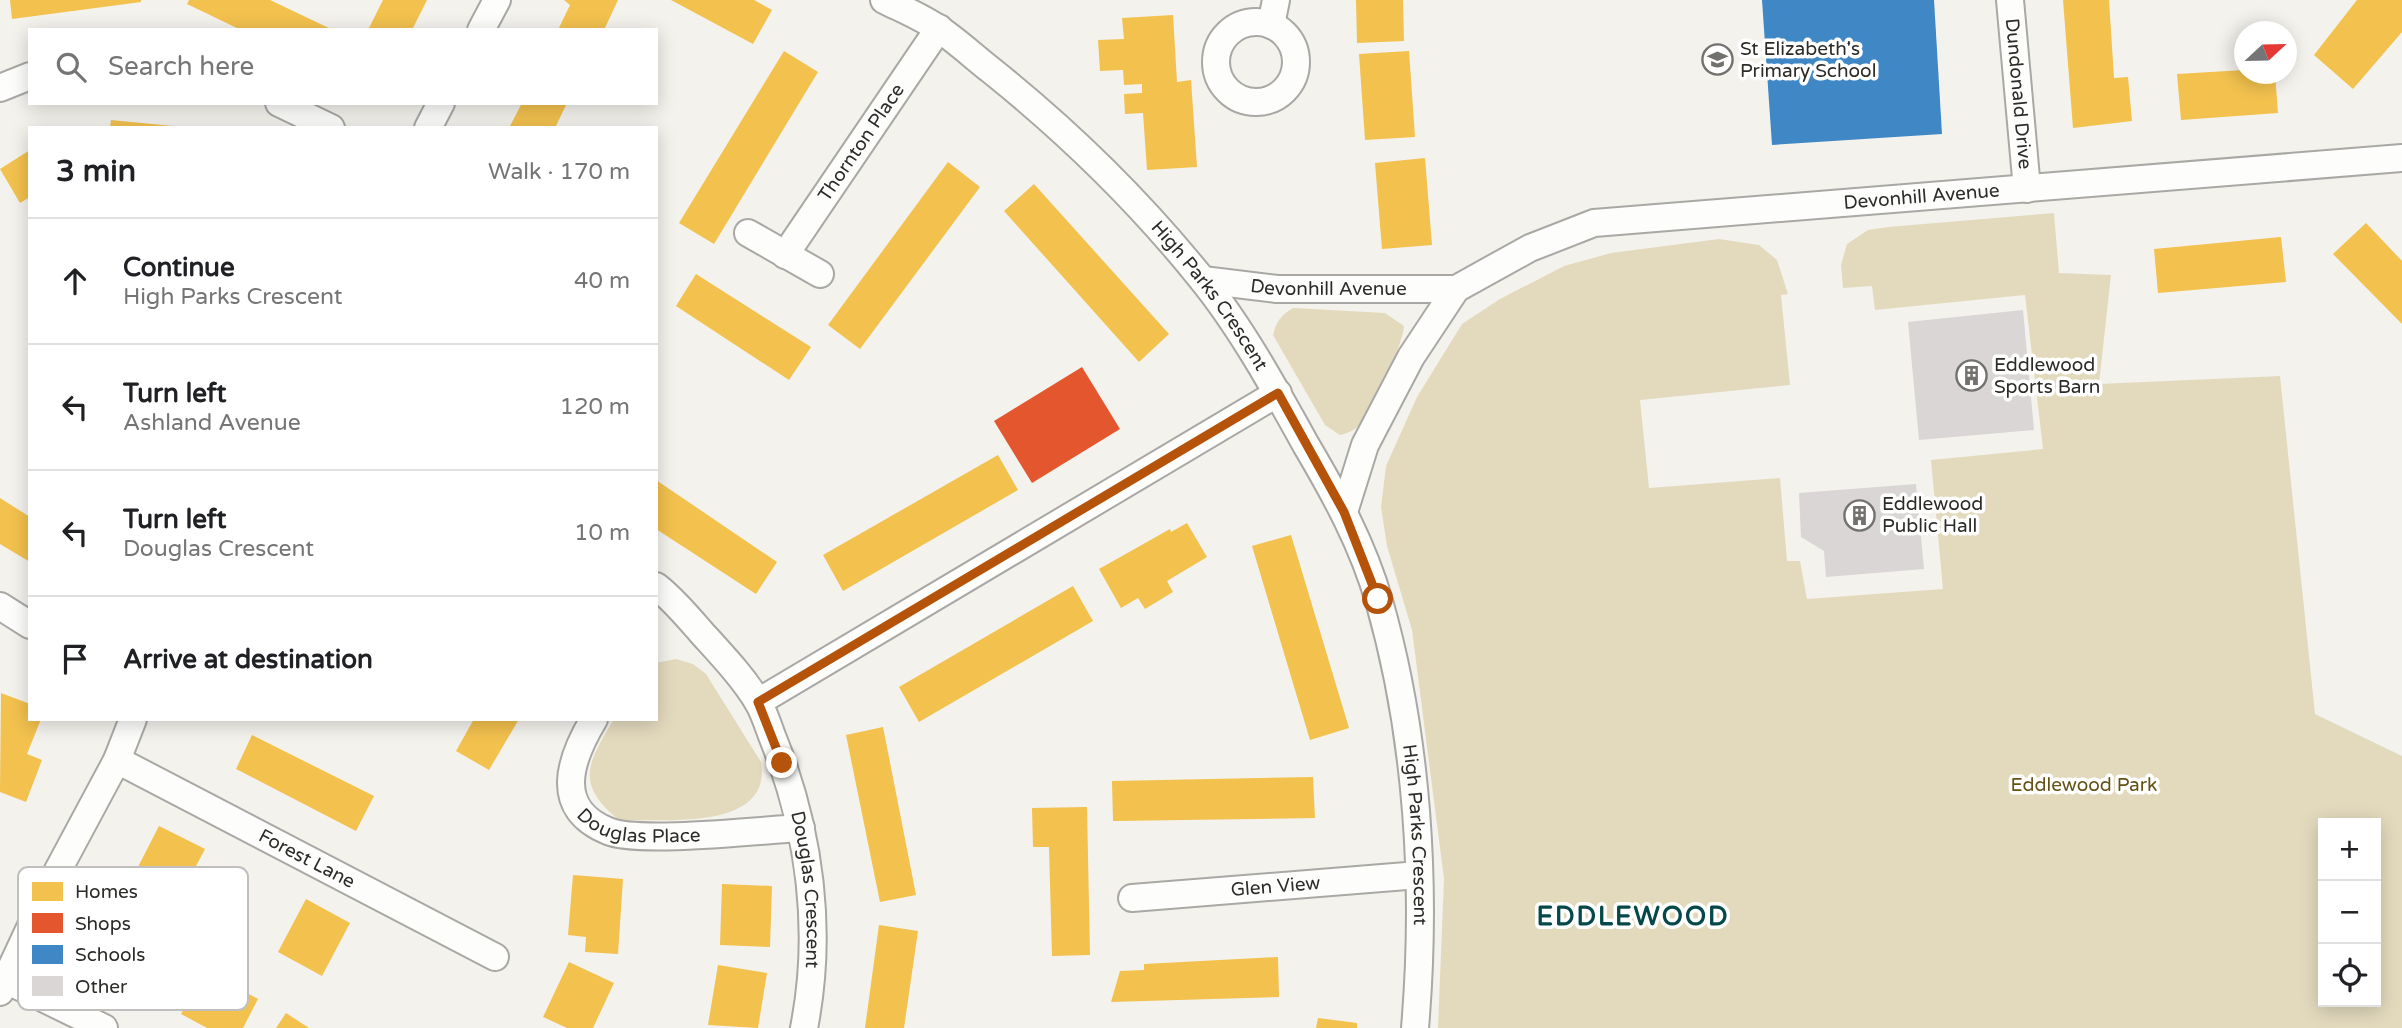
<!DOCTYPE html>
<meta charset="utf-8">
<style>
body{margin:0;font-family:"Varela Round",sans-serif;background:#f6f6f6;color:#202124}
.controls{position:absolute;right:21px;bottom:21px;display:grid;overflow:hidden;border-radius:0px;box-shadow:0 4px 18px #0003}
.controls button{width:63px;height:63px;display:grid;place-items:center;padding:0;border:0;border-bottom:2px solid #e0e0e0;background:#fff;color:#202124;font:35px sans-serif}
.compass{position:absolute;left:2234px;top:21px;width:63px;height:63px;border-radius:50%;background:#fff;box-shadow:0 4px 18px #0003;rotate:68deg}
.stop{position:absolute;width:21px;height:21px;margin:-16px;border:5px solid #b45309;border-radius:50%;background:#fff}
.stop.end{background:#b45309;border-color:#fff;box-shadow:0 2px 7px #0008}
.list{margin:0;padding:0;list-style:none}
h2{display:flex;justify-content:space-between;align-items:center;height:91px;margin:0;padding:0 28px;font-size:30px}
h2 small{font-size:23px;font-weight:400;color:#757577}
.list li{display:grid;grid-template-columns:46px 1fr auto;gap:21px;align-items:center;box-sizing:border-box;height:126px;padding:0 28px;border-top:2px solid #e0e0e0}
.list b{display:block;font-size:26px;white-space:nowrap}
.list p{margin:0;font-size:23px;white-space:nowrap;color:#757577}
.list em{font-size:23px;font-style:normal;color:#757577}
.icon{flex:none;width:38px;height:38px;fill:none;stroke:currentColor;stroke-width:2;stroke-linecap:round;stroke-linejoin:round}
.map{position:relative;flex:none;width:2402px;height:1028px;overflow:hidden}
.search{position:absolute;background:#fff;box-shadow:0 4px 18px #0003;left:28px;top:28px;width:630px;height:77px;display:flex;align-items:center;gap:18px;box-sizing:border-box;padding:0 24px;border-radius:0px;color:#757577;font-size:26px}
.panel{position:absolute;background:#fff;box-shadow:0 4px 18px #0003;left:28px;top:126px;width:630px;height:595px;border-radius:0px}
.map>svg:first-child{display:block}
</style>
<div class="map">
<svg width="2402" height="1028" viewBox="0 0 2402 1028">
<rect width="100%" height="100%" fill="#f3f2ed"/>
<g fill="#e3dabe" fill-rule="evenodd">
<path d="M2054,213L2059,273L2111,275L2099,384L2280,376L2315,714L2402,756V1028H1438L1444,879L1412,630L1387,546L1381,507L1386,466L1417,397L1462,324L1500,299L1564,266L1611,253L1719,239L1759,245L1777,260L1788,294L1781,295L1790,385L1640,400L1649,488L1780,478L1787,561H1800L1807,599L1943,589L1931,460L2043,449L2025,295L1875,310L1872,286L1843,288L1841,265L1847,244L1868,230L1888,227ZM2376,823V1002H2323V823Z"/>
<path d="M1293,308L1385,313L1404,326C1404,343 1371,412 1359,425C1354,431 1348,433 1340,435L1325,425L1273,335C1276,322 1281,315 1293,308Z"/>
<path d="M676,659L693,664L706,674L761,762C773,832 662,819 619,820C574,783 588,763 614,719H656V663Z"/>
</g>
<g fill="#f2c14e">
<path d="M10,0H141V2L12,19Z"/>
<path d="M189,0H270L333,30H241L187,4Z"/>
<path d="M383,0H427L412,30H368Z"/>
<path d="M564,0H618L604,30H558L570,5Z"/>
<path d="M671,0H754L772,10L753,44Z"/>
<path d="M1356,0H1403L1404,41L1357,43Z"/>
<path d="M2063,0H2109L2114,78L2128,77L2132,121L2073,128Z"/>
<path d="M2357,0H2402V32L2353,89L2314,55Z"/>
<path d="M1173,15L1177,82L1191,80L1197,167L1147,170L1143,113L1125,114L1124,94L1142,93V84L1124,85L1123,70L1100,71L1098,40L1124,39L1122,18Z"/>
<path d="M784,51L818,72L714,244L679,223Z"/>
<path d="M1409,51L1415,137L1365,140L1359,54Z"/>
<path d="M2244,70V74H2275L2278,113L2181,120L2177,74Z"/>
<path d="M522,103H567L555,128H509Z"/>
<path d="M111,120L173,126V128H110Z"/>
<path d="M30,150V197L20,203L0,169Z"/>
<path d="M1425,158L1432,245L1382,249L1375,163Z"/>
<path d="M948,162L980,187L860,349L828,325Z"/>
<path d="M1034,184L1169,334L1139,362L1004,211Z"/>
<path d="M2366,223L2402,261V324L2333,254Z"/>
<path d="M2281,237L2286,282L2158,293L2154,249Z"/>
<path d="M696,274L811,347L789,380L676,306Z"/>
<path d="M998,455L1018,490L843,591L823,555Z"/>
<path d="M656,480L777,562L756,594L656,529Z"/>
<path d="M0,498L30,517V562L0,544Z"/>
<path d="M1187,523L1207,557L1167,581L1173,592L1145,609L1138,598L1121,608L1099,569L1170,529L1171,532Z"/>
<path d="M1291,535L1349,728L1310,740L1252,546Z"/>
<path d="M1073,586L1093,621L919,722L899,687Z"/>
<path d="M1,693L30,704V719H41L27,754L42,760L26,802L0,792Z"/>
<path d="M474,719H519L489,770L456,751Z"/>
<path d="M883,727L916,895L880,902L846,735Z"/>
<path d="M252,735L374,796L356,831L236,769Z"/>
<path d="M1313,777L1315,818L1113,821L1112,781Z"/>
<path d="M1087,807L1090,955L1052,956L1049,847H1033L1032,808Z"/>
<path d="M159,826L205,849L167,921L122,898Z"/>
<path d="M573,875L623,879L618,954L585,952L586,937L568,935Z"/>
<path d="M722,884L772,886L770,947L720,945Z"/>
<path d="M306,899L350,923L322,976L278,952Z"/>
<path d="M879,925L918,931L904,1028H865Z"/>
<path d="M1278,957L1279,997L1111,1002L1120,971L1144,970V964Z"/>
<path d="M569,962L614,983L593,1028H567L543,1017Z"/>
<path d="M718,965L767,973L758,1028L708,1025Z"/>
<path d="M205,970L258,999L243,1028H207L181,1014Z"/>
<path d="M286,1013L309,1028H276Z"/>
<path d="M1318,1018L1357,1023V1028H1316Z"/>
</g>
<path fill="#e4572e" d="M1082,367L1120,429L1032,483L994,421Z"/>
<path fill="#3f88c5" d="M1762,0H1934L1942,134L1772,145Z"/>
<g fill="#d9d6d5">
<path d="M2023,310L2034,430L1919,440L1908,322Z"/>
<path d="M1916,484L1924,569L1826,577L1824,551L1801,537L1799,493Z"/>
</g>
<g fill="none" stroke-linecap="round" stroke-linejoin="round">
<defs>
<g id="minor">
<path id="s1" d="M884,0C902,9 922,17 939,29C957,41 974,57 992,71C1068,132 1139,201 1201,278C1241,327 1275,389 1306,445C1335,494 1363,545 1379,601C1418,737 1427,887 1415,1028"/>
<path id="s2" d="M2010,0L2027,189"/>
<circle cx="1256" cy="62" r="40"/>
<path d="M1271,25L1276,0"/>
<path d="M481,30L497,0"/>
<path d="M0,88L30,76"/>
<path d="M279,103L331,128"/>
<path d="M428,128L441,103"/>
<path d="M748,233L820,274"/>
<path id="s3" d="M785,255L939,28"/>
<path id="s4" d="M1203,280L1277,289H1456"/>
<path id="s5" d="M1344,512L1365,445L1411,357L1456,289L1530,248L1594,223L2402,158"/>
<path id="s6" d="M656,586C673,599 687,616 701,632C720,653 743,677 758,702C765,714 769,729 774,741C810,832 823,932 804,1028"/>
<path d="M0,606L30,625"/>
<path d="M758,702L1278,393"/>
<path id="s7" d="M594,719C570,759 552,808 608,831C638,844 762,830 801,828"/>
<path id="s8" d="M117,760L495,957"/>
<path id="s9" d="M1132,898L1419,875"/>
<path d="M6,980L104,1028"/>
<path d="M0,992L49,887L117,760L133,719"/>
</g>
</defs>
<use href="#minor" stroke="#a9a8a4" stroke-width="30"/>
<use href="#minor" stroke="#fdfdfc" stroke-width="26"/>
</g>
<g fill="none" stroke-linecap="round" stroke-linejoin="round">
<path stroke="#b45309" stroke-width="9" d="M782,763L758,702L1278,393L1344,512L1378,599"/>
</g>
<defs>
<symbol id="school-ring" viewBox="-11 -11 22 22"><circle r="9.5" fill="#fff" stroke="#72716d" stroke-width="1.5"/><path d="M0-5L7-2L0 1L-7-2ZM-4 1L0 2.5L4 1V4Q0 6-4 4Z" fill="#72716d"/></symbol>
<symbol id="building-ring" viewBox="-11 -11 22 22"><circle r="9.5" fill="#fff" stroke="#72716d" stroke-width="1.5"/><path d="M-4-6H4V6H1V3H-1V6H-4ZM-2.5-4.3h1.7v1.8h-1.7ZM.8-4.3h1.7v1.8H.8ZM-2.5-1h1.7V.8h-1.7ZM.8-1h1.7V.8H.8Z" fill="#72716d"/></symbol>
</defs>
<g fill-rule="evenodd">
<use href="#school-ring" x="1700" y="42" width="35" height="35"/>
<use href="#building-ring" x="1954" y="358" width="35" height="35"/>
<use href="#building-ring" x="1842" y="498" width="35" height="35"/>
</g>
<g text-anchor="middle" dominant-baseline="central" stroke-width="7" stroke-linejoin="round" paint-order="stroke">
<g font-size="19" fill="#2c2b28" stroke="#fff" text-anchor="start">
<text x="1740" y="49">St Elizabeth's<tspan x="1740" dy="22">Primary School</tspan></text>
<text x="1994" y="365">Eddlewood<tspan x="1994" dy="22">Sports Barn</tspan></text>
<text x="1882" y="504">Eddlewood<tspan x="1882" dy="22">Public Hall</tspan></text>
</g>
<g font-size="19" fill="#2c2b28" stroke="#fff">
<text stroke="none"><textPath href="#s2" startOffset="94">Dundonald Drive</textPath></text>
<text stroke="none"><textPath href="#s3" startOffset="136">Thornton Place</textPath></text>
<text stroke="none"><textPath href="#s5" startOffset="733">Devonhill Avenue</textPath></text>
<text stroke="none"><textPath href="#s4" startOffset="126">Devonhill Avenue</textPath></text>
<text stroke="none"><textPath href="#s1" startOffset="444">High Parks Crescent</textPath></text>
<text stroke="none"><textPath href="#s7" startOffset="163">Douglas Place</textPath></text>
<text stroke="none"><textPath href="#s1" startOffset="1032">High Parks Crescent</textPath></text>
<text stroke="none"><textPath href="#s8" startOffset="214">Forest Lane</textPath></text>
<text stroke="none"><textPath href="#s9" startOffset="144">Glen View</textPath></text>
<text stroke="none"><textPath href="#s6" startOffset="350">Douglas Crescent</textPath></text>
</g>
<g font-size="19" fill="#645215" stroke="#fff">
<text x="2084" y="785">Eddlewood Park</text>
</g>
<g font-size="26" font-weight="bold" letter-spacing="2" fill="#05484a" stroke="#fff">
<text x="1633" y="916">EDDLEWOOD</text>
</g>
</g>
<rect x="18" y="867" width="230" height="143" rx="10" fill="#fff" stroke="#c0bfbe" stroke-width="2"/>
<rect x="32" y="882" width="31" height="19" fill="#f2c14e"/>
<rect x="32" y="913" width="31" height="20" fill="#e4572e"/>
<rect x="32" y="945" width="31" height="19" fill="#3f88c5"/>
<rect x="32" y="976" width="31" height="20" fill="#d9d6d5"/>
<g font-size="19" fill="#2c2b28">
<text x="75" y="898">Homes</text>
<text x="75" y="930">Shops</text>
<text x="75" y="961">Schools</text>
<text x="75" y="993">Other</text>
</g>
</svg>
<div class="controls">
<button>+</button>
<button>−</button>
<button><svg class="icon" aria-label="locate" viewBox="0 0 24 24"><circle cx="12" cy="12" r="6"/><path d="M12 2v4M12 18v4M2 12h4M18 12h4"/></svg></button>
</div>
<svg class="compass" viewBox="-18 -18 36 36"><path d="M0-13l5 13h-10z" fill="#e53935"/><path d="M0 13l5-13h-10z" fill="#757577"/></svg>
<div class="stop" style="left:1378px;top:599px"></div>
<div class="stop end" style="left:782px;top:763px"></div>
<div class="search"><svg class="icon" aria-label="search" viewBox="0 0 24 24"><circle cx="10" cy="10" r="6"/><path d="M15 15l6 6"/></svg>Search here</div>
<section class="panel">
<h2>3 min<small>Walk · 170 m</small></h2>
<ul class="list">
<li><svg class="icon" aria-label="ahead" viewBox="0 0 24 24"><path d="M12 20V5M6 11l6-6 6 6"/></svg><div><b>Continue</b><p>High Parks Crescent</p></div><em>40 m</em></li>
<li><svg class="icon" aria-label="left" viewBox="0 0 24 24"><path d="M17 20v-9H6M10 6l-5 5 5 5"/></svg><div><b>Turn left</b><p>Ashland Avenue</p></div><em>120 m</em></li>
<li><svg class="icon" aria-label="left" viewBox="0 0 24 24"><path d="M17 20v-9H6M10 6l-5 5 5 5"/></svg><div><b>Turn left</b><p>Douglas Crescent</p></div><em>10 m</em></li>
<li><svg class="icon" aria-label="arrive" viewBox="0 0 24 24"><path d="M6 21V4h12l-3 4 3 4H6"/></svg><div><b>Arrive at destination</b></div></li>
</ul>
</section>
</div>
